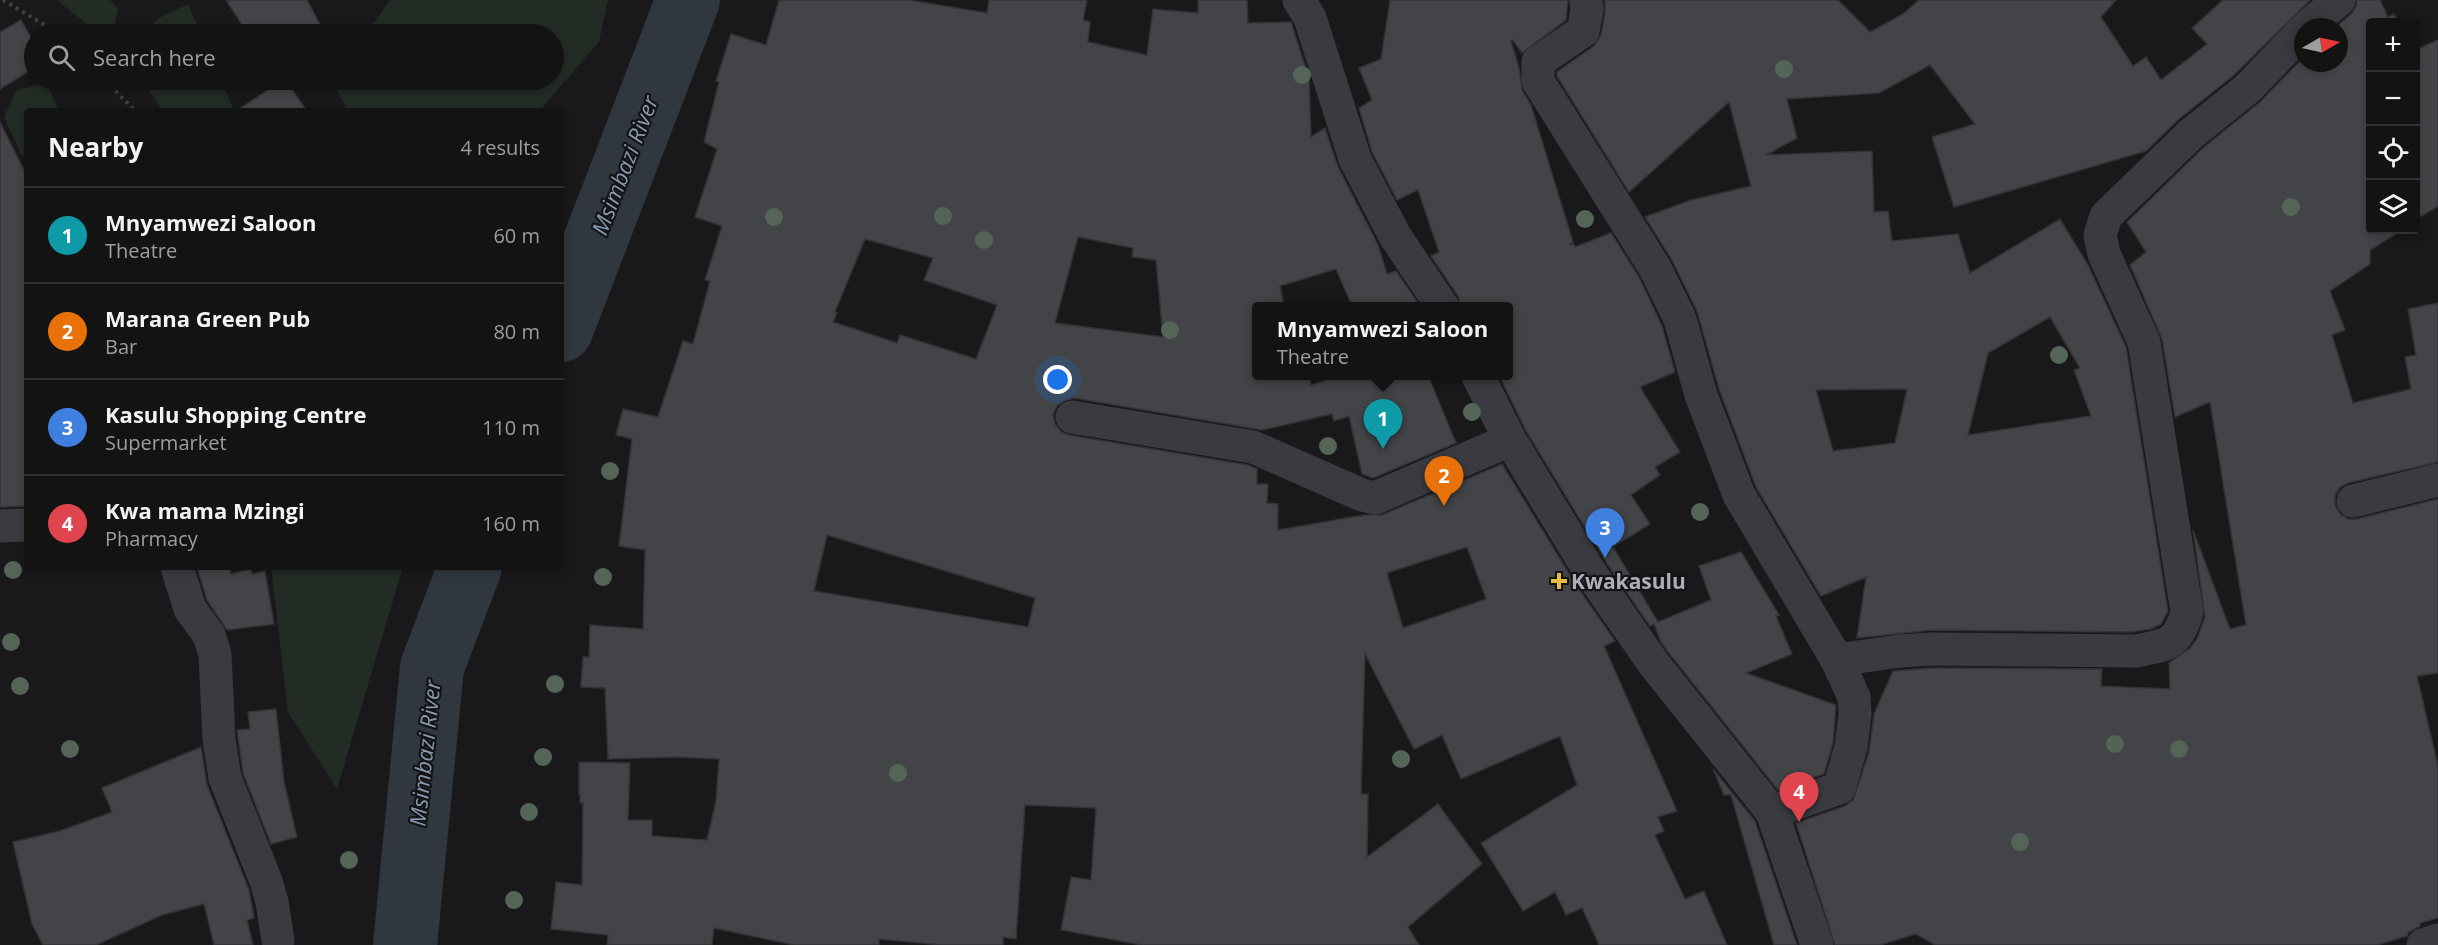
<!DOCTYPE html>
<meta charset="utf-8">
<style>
body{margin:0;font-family:"Open Sans",sans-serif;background:#1c1c1d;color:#f1f3f6}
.controls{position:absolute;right:18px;top:18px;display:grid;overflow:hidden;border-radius:6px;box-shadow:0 3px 9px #0003}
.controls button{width:54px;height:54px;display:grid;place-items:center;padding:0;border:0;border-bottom:2px solid #323234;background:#131314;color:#f1f3f6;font:30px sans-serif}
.compass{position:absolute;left:2294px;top:18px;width:54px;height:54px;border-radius:50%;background:#131314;box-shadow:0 3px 9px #0003;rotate:81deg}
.you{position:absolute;left:1058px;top:380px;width:21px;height:21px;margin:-15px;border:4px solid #fff;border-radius:50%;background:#1a73e8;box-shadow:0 0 0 9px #1a73e833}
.badge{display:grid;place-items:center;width:39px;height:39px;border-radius:50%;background:#e8bc44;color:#fff;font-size:20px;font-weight:700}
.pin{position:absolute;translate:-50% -50px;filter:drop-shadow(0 2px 3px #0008)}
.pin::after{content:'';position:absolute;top:32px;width:21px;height:18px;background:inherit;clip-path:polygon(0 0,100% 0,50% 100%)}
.popup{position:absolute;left:1252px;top:302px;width:261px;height:78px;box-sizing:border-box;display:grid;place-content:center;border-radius:6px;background:#131314;filter:drop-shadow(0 2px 4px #0005);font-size:20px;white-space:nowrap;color:#9d9ea0}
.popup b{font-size:22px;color:#f1f3f6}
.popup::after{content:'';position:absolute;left:50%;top:100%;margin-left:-12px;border:12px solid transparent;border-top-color:#131314}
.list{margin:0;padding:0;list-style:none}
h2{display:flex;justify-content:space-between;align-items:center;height:78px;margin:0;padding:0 24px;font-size:26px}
h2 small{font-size:20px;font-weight:400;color:#9d9ea0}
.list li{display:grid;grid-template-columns:39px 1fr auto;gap:18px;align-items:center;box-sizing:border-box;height:96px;padding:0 24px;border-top:2px solid #323234}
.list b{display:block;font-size:22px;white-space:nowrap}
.list p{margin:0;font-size:20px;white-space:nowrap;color:#9d9ea0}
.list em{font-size:20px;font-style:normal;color:#9d9ea0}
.icon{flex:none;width:33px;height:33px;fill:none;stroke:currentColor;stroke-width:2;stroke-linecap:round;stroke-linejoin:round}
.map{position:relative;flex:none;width:2438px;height:945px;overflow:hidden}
.search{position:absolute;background:#131314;box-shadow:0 3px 9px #0003;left:24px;top:24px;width:540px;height:66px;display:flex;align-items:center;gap:15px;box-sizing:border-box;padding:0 21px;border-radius:33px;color:#9d9ea0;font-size:22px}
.panel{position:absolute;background:#131314;box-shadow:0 3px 9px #0003;left:24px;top:108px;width:540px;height:462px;border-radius:6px}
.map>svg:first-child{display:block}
</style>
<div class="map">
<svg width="2438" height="945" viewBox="0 0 2438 945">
<rect width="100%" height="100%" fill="#19191b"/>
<g fill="#232b25">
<path d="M57,0H110L118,9L112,34H99Z"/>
<path d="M390,0H608L599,42L539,111H348L333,83L336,80H554V34H366Z"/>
<path d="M188,4L201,34H141L159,18Z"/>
<path d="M142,80H221L234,111H163Z"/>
<path d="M46,82L59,111H27V152L22,156L4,117L16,91Z"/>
<path d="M271,567H403L337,789L288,712Z"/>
</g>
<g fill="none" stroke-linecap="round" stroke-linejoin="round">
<g stroke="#30373f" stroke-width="64">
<path d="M561,330L688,0"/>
<path d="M405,945L432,667L470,567"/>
</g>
</g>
<g fill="#434448" stroke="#333337" stroke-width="1.5" fill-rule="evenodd">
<path d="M226,0H307L325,34H248Z"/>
<path d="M779,0H909L987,13L989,0H1087L1083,20L1090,22L1088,42L1147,55L1153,9L1198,13V0H1247L1248,23L1291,22L1309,78L1311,137L1325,128L1338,167L1378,245L1387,274L1396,271L1420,306H1352L1336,269L1280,286L1284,306H1257V375H1309L1311,385L1342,375H1428L1456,443L1373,478L1362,474L1349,416L1334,421L1332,414L1262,430L1074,398L1065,400L1057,406L1053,415L1055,424L1061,432L1069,435L1248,465L1257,469V484H1268L1267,503L1278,504V530L1364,515H1382L1502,464L1576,585L1615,641L1604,646L1677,811L1658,817L1664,831L1655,835L1685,899L1704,891L1727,945H1599L1582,908L1566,915L1555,892L1523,911L1481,843L1577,785L1560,736L1461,779L1442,735L1414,749L1365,654L1361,794H1368L1367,857L1438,804L1482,864L1408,927L1419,945H1142L1061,930L1071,877L1091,880L1096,808L1025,805L1016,939L1003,937V945H942L879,939V945H794L714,928L712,945H607L608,935L551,929L556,882L582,885L583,803H580V794H579V762L630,763L628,820H652V836L707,840L716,801L719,759L678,757L608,759L605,688L581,687L583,657H589L590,625L643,629L645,550L619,546L632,439L616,435L623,409L658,417L683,341L693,344L710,281L705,280L722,226L695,217L717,149L704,142L719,82L716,81L731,34L766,45ZM1078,237L1133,248L1132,257L1156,260L1163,337L1055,323ZM865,239L933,258L924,280L997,305L976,359L900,335L897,343L833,322L837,313L835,312ZM827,535L1035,598L1028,627L814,591ZM1467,547L1486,599L1403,628L1387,573Z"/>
<path d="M1390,0H1568L1566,20L1522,53L1513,40L1511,41L1519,68L1522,90L1531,105L1573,242L1569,245L1574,244L1575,247L1611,233L1639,277L1662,326L1675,372L1640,387L1680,452L1655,467L1660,475L1631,495L1650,524L1613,547L1658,622L1711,600L1699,566L1741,552L1779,615L1776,616L1792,654L1746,673L1836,705L1833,743L1824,774L1778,790L1669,653L1661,642L1654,624L1650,626L1608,565L1526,431L1499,375H1509V306H1460L1458,296L1431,256L1439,252L1418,190L1397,200L1372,152L1359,108L1372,100L1359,68L1381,59Z"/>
<path d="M1605,0H1838L1870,32L1903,14L1919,0H2116L2101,17L2133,66L2146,57L2161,80L2207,44L2192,28L2223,0H2310L2234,75L2179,119L2146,151L1954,207L1932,137L1975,124L1930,65L1879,93L1787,99L1797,138L1766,155L1872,151L1874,212L1888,211L1892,241L1958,234L1970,273L2060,219L2088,265L2126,347L2168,611L2161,624L2151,629L2131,632L1932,630L1857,638L1866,577L1821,596L1756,487L1719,389L1697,311L1672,260L1645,217L1691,200L1751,186L1729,102L1629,192L1557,76V72L1594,46L1601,35L1605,14ZM2050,317L2080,368L2074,370L2091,416L1968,435L1988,353ZM1907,389L1895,443L1833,451L1816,390Z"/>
<path d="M2357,0H2380L2388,17L2394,14L2398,22H2370V230H2402L2370,250V264L2330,291L2345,330L2332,335L2353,403L2411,389L2405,357L2416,355L2408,309L2438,303V462L2348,483L2340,487L2335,495V505L2340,514L2348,519H2357L2438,499V673L2417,676L2438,766V918L2420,923V926L2409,932L2407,936L2377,945H1935L1916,934L1880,945H1835L1796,823L1845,806L1853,800L1869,752L1874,714L1893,671L1932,668L2102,669L2101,686L2170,689L2169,663L2190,648L2197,639L2205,617L2193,530L2230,629L2246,625L2210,402L2175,417L2162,339L2130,265L2146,252L2127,222L2203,148L2260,102L2303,58V63H2339V27H2336L2351,14L2356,7Z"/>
<path d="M21,20L34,43V68L0,89V32Z"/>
<path d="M2438,40V206L2415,220V50Z"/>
<path d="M281,80H291L287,82L307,111H236L282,81Z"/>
<path d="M0,122L27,176V506L0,507Z"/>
<path d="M197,567H229L231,574L251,569L252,574L265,571L274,624L227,630L207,600Z"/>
<path d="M276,709L284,782L297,837L271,844L243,773L237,730L250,729L248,712Z"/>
<path d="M201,747L207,785L249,890L254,918L247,920L253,945H214L204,904L162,915L96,945H43L32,924L13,842L60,831L112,812L102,788Z"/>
<path d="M1713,769L1755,821L1797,945H1774L1731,795H1724Z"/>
</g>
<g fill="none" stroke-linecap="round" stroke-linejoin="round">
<g stroke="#404247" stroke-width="4" stroke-dasharray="3 4.5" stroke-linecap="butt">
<path d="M3,0L60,34"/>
<path d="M105,80L135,111"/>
</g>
<g stroke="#3a3b40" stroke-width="33">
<path d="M1299,0L1310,18L1355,159L1395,236L1442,306"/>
<path d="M1586,0L1587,10L1583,31L1538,62V81L1655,268L1680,319L1701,395L1739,495L1837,660L1854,697L1855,714L1851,747L1839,788L1772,812"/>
<path d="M2307,27L2339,0"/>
<path d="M1478,376L1510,440L1592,575L1654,664L1772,812L1817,945"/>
<path d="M1072,417L1253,447L1362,495L1375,498L1510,440"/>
<path d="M2353,501L2438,480"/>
<path d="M0,526L27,525"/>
<path d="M177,567L190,609L209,635L215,654L219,739L225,778L266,881L272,902L278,940"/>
<path d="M1837,660L1900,651L1932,649L2136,651C2167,645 2178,645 2187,612L2144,342L2104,254L2100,235L2106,216L2191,134L2247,89L2303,31"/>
<path d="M2423,945L2438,940"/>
</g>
</g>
<g fill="#546558">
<circle cx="1784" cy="69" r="9"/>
<circle cx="1302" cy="75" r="9"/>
<circle cx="2291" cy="207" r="9"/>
<circle cx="943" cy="216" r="9"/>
<circle cx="774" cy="217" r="9"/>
<circle cx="1585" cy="219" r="9"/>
<circle cx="984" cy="240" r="9"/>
<circle cx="1170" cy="330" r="9"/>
<circle cx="2059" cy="355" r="9"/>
<circle cx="1472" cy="412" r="9"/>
<circle cx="1328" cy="446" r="9"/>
<circle cx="610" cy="471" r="9"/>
<circle cx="1700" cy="512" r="9"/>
<circle cx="13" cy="570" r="9"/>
<circle cx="603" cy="577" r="9"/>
<circle cx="11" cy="642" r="9"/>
<circle cx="555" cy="684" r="9"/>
<circle cx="20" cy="686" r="9"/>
<circle cx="2115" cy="744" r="9"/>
<circle cx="70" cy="749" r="9"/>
<circle cx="2179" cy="749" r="9"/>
<circle cx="543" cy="757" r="9"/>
<circle cx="1401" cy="759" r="9"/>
<circle cx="898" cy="773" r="9"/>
<circle cx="529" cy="812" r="9"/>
<circle cx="2020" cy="842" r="9"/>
<circle cx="349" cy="860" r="9"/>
<circle cx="514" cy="900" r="9"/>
</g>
<path fill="#e8bc44" stroke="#141416" stroke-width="2" d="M1556 572h6v6h6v6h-6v6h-6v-6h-6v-6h6z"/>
<g text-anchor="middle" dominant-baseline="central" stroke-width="4.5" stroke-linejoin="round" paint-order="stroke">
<g font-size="21" font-weight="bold" fill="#acafba" stroke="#141416" text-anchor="start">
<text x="1571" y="581">Kwakasulu</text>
</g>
<g font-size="22" font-style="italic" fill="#869ab2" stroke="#141416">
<text transform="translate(624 165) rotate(-69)">Msimbazi River</text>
<text transform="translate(424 753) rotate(-84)">Msimbazi River</text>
</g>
</g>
</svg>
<div class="controls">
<button>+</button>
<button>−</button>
<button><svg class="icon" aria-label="locate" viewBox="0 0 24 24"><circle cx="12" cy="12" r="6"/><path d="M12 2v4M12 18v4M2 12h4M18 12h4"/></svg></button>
<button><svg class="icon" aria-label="layers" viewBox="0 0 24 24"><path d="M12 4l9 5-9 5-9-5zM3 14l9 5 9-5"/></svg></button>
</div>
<svg class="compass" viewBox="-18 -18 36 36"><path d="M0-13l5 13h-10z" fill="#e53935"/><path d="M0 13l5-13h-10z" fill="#9d9ea0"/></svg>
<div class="you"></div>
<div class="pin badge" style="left:1383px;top:449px;background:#0f9aa8">1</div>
<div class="popup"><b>Mnyamwezi Saloon</b>Theatre</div>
<div class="pin badge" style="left:1444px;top:506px;background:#e8710a">2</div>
<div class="pin badge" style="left:1605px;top:558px;background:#3f7fe0">3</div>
<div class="pin badge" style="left:1799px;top:822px;background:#e0444e">4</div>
<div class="search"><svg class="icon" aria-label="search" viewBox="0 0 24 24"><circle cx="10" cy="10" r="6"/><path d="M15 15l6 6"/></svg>Search here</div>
<section class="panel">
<h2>Nearby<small>4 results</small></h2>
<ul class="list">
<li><span class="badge" style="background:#0f9aa8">1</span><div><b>Mnyamwezi Saloon</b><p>Theatre</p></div><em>60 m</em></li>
<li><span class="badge" style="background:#e8710a">2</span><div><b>Marana Green Pub</b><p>Bar</p></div><em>80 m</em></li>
<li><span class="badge" style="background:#3f7fe0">3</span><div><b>Kasulu Shopping Centre</b><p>Supermarket</p></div><em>110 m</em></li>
<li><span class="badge" style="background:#e0444e">4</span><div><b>Kwa mama Mzingi</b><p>Pharmacy</p></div><em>160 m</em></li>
</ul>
</section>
</div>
